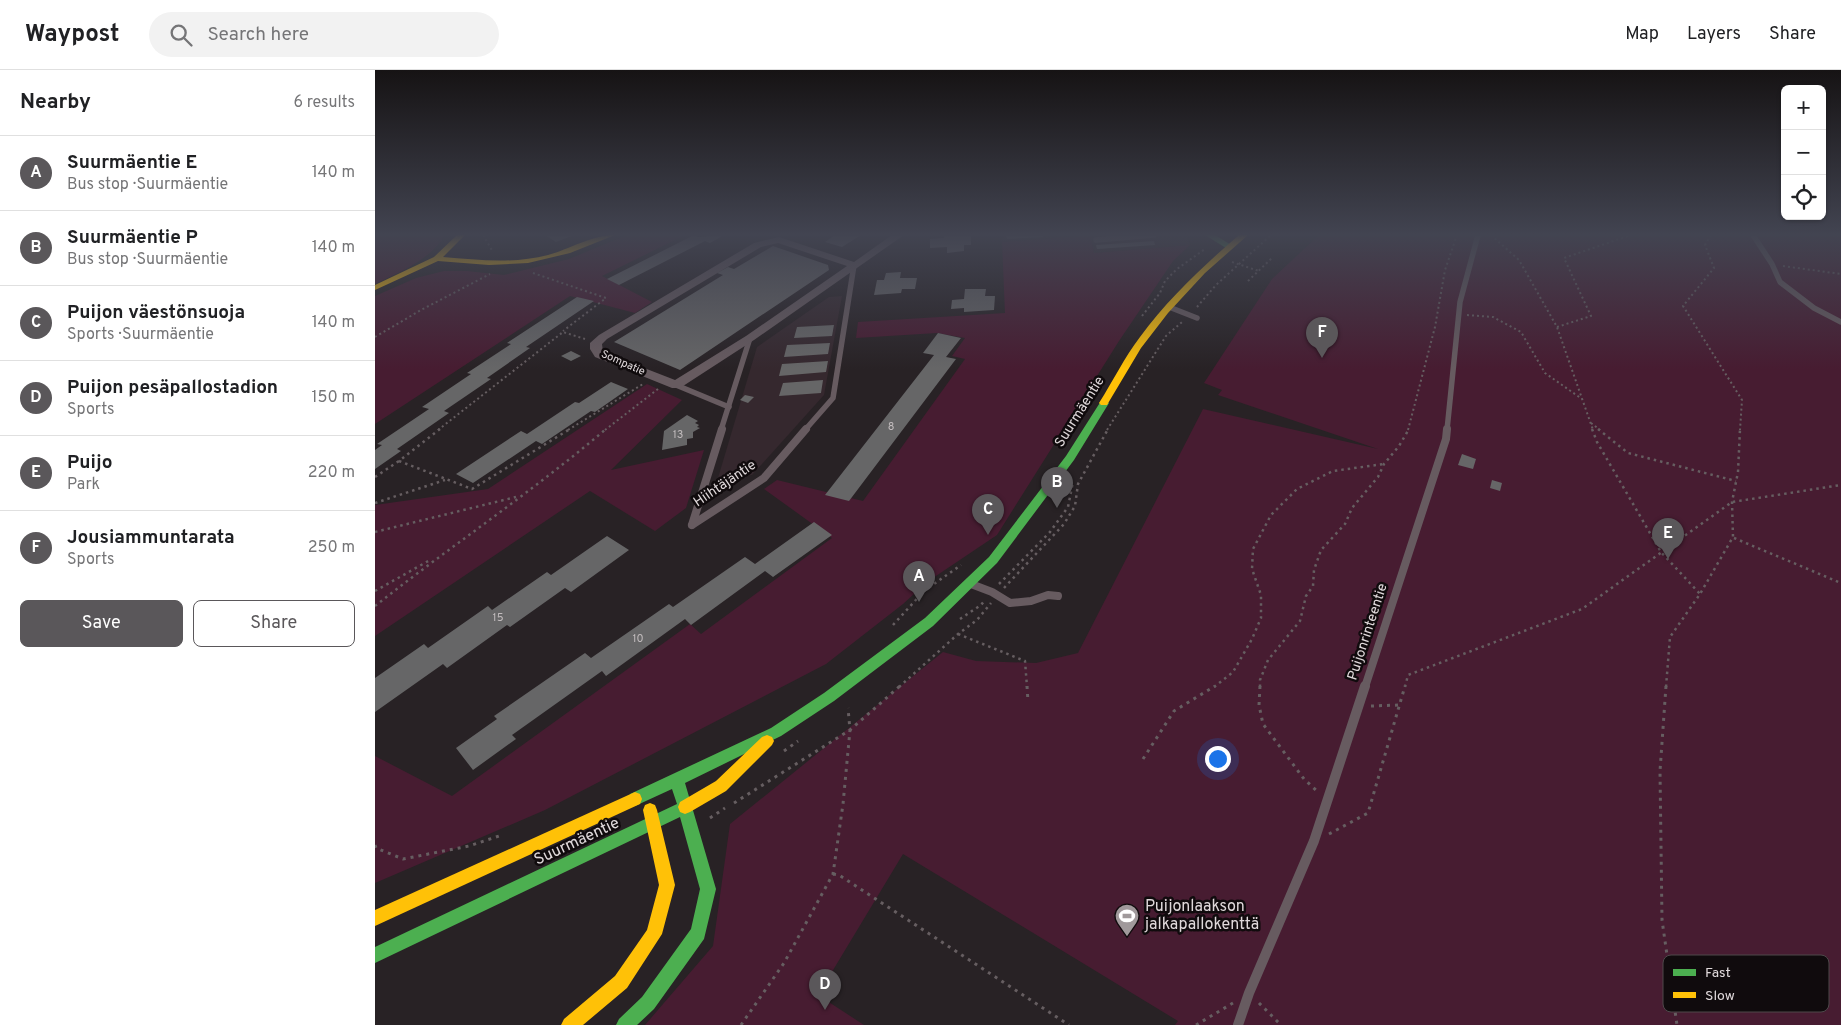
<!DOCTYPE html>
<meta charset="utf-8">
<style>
body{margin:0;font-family:Overpass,sans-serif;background:#f2f2f2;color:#202124}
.controls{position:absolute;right:15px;top:15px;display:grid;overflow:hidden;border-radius:8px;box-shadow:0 1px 4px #0004}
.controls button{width:45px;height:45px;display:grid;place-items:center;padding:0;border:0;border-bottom:1px solid #e0e0e0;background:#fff;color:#202124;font:25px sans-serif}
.you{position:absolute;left:842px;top:688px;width:18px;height:18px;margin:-12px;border:4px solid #fff;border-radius:50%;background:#1a73e8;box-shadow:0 0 0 8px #1a73e833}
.badge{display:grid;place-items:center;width:32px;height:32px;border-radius:50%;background:#5a575a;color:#fff;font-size:16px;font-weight:700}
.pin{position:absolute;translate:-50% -41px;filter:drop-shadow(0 1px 2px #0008)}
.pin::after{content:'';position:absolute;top:26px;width:18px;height:15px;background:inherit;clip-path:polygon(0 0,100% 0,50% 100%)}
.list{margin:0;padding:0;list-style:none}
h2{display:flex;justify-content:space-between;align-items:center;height:65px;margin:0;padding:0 20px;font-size:21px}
h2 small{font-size:16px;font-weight:400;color:#757577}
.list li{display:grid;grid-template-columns:32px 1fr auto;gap:15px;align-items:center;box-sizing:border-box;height:75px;padding:0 20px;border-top:1px solid #e0e0e0}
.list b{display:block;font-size:19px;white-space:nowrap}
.list p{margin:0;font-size:16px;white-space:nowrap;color:#757577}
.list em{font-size:16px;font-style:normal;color:#757577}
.actions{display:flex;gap:10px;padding:15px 20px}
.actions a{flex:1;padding:11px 0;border:1px solid #5a575a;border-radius:8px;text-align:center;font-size:18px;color:#5a575a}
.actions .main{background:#5a575a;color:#fff}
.icon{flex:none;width:28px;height:28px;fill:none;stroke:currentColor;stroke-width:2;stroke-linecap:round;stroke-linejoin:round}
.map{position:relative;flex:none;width:1466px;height:955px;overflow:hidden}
header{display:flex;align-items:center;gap:30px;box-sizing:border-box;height:70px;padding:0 25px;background:#fff;border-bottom:1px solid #e0e0e0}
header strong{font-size:24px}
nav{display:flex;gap:28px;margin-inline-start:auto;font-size:18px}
.search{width:350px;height:45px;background:#f2f2f2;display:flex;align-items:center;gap:12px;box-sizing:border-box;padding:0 18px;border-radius:28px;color:#757577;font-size:19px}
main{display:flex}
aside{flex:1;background:#fff}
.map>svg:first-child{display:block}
</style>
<header>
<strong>Waypost</strong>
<div class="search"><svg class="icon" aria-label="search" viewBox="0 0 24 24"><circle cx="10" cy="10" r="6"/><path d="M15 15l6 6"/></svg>Search here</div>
<nav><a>Map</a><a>Layers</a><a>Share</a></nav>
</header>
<main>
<aside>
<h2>Nearby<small>6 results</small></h2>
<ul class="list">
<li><span class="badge">A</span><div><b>Suurmäentie E</b><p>Bus stop · Suurmäentie</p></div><em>140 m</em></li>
<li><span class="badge">B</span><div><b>Suurmäentie P</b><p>Bus stop · Suurmäentie</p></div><em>140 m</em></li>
<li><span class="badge">C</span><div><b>Puijon väestönsuoja</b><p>Sports · Suurmäentie</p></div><em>140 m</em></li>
<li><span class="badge">D</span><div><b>Puijon pesäpallostadion</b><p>Sports</p></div><em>150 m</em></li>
<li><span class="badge">E</span><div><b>Puijo</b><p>Park</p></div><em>220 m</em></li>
<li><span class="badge">F</span><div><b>Jousiammuntarata</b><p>Sports</p></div><em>250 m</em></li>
</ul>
<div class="actions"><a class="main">Save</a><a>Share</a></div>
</aside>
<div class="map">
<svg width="1466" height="955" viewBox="0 0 1466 955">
<rect width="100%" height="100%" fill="#282225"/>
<g fill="#35282e">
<path d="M627,165H810L812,167L815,175L719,183L714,165L627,172Z"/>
<path d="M467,226L449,325L377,405L343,408L382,277L454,227Z"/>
</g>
<g fill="#471c31">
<path d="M0,165H70C55,190 25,202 0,214Z"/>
<path d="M252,165H310L227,206L277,232L260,243L195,226L0,354V226L41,208L69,201H92L129,205L194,189Z"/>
<path d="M715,165L719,183L815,175L798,191L744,271L622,465L552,512L528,534L451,594L170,740L0,813V686L77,726L315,554L326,564L457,468L389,419L402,410L488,431L590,289L577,286L590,268L562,263L481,268L483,252L630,243L627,172Z"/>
<path d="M944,165H1466V955H800L803,951L528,784L443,925L489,955H270L338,876L355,754L568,582L601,591L661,593L703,583L828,339L1003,379L843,325L847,320L829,313L897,209Z"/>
<path d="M272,314L307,330L236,400L329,380L311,438L280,461L215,421L0,566V435L113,419Z"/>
</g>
<g fill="#666667">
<path d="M170,165H199L181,172Z"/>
<path d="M319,165L323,167L349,165L335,173L330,171L244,215L232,209Z"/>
<path d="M460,165H486L467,177L450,172Z"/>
<path d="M570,165H596V175H589V181L572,183V177L555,178V169L569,168Z"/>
<path d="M631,165H668V167L632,169Z"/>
<path d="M779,171L780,175L722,179L721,175Z"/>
<path d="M398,176L453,195L454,200L305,300L239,272L348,205L342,203L353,197L359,199Z"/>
<path d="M526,202L525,208H542L540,219H527L526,223L499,225L502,210H509L511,203Z"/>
<path d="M590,219H611L610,226H620L619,240L589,242V238L576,239L577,230L589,229Z"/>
<path d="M202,227L219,231L151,277L155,278L112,308L116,309L69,341L74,343L22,379L26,381L0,399V380L7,375L2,374L54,339L47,337L96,304L92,303L136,274L132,273Z"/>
<path d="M459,255L457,266L419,268L422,257Z"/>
<path d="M563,263L586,268L571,287L581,289L474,431L450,425L559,285L548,283Z"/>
<path d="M455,273L453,284L409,287L412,275Z"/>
<path d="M196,281L206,286L196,291L186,286Z"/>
<path d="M453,291L451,302L404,306L407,294Z"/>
<path d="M448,310L446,323L404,326L408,313Z"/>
<path d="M236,312L253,319L220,342L216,341L167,374L161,371L98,413L81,404L146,361L152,364L200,332L204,333Z"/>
<path d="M370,325L379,327L373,333L365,330Z"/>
<path d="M312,345L323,351L320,353L324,355L322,357L325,358L318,362V368L312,369V375L287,380L289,361Z"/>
<path d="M1087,384L1101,389L1098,399L1083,395Z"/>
<path d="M1117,410L1127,413L1125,421L1115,418Z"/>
<path d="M439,452L457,465L398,507L390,501L316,555L310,549L231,606L227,601L137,665L141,669L98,700L81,678L122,649L119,646L210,583L216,588L294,534L298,537L370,487L380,494Z"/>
<path d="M232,466L254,480L196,522L190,518L135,557L132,555L72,598L68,594L0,642V608L49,574L53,578L113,536L117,540L172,502L176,505Z"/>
</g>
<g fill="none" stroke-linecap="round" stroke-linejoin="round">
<g stroke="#665e61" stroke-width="2" stroke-dasharray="2 3" stroke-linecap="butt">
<path d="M108,165L118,182"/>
<path d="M1116,165L1144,190L1182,257L1218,360"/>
<path d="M1336,165L1330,175L1339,198L1308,236L1367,330L1365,360"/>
<path d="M857,192L884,201"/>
<path d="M1408,196L1466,204"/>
<path d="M158,203L231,228L188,261"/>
<path d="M873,211L898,187"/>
<path d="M822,237L841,215L896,165"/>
<path d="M1092,245L1118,247L1146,262L1170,303L1207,329"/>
<path d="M767,246L785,223L790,211L802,199L830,179"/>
<path d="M1182,257L1216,246L1189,188L1256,165"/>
<path d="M0,267L46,240L115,204"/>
<path d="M1216,353L1225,360"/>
<path d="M63,360L188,262L210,269"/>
<path d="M193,360L268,314"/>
<path d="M230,360L283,319"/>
<path d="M692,360L699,349"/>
<path d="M732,360L791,266L807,252"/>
<path d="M1033,360L1060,257L1070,200L1082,165"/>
</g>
<g stroke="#665e61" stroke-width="2.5" stroke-dasharray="2.5 4" stroke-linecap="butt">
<path d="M65,359L24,391L97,419L195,359"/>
<path d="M1217,359L1222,372L1286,482L1325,524"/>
<path d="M1223,359L1253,383L1361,411"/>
<path d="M686,369L693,359"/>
<path d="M0,407L24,391"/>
<path d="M0,433L70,410"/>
<path d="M0,462L141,427"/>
<path d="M1359,468L1466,513"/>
<path d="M624,514L675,462L693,437L698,412"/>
<path d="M629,518L689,454L700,436L703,414L733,359"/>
<path d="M0,521L55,490"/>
<path d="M0,536C76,476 157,422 231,359"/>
<path d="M585,549L606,535L610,530"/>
<path d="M518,555L549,521L586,495"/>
<path d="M583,564L650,591L652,617"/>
<path d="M524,617L583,564L602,550L616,533"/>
<path d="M839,617L858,602L877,569L886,548V525L877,499L878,479L896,445L922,419L958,401L1009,394"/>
<path d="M885,617V610L893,590L925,551L931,526L938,516L939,500L946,480L970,454L977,438L1003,407L1009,394L1024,376L1034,359"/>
<path d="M1030,617L1033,605L1207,539L1357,432L1466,415"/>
<path d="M1291,617L1295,567L1325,524L1358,467L1357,432L1363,402L1365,359"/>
</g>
<g stroke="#665e61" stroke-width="3" stroke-dasharray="3 5" stroke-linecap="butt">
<path d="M652,616L653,632"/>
<path d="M885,616L884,635L888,654L929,709L942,721"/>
<path d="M1291,616L1285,701L1287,850L1302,955"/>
<path d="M996,636L1025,635"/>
<path d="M409,681L423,671"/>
<path d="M768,689L799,641L840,616"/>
<path d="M359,733L475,660L525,616"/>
<path d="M335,748L350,738"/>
<path d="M954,764L993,743L1030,616"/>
<path d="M0,775L1,778L28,789L94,776L124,766"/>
<path d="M458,804L464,805L694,955"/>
<path d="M884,933L906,955"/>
<path d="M366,955L409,893L458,804L468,734L475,660L473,638"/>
<path d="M821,955L858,933"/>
</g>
<g stroke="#675b60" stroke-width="5.5">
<path d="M1378,165L1397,194L1405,212L1439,238L1466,252"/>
<path d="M721,170L779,165"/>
<path d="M794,237L822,248"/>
<path d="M301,315L354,337"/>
<path d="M346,360L375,268"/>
<path d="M430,360L458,328L479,195"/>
<path d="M1072,360L1085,232L1103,165"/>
</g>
<g stroke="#675b60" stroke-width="8">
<path d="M317,455L389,408L431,359"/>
<path d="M317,455L347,359"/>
<path d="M596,514L617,522L635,533L656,531L673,525L683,526"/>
<path d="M990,617L1071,369L1072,359"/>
</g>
<path stroke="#675b60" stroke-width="10" d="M863,955L874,923L939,771L990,616"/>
<path fill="#675b60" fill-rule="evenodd" d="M517,165H529L379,270L305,318H297L220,287L215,279V273L224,265L379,173L404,167L479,192ZM403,173L472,196L371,266L300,310L228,282L227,274L232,269L386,177Z"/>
<g fill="#4caf50" fill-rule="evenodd">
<path d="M830,165H840L858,176L851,178Z"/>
<path d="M729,330L734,333L699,390L622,493L558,556L459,631L406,666L310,713L341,819L329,869L279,939L262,955H241L244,949L267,927L316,859L325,819L305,747L0,893V877L302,734L297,719L260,736L255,734L253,729L255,724L396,658L449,623L550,548L614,487L691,386L726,331Z"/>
</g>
<g fill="#ffc107" fill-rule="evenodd">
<path d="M82,165H90L68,187C103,190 139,194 173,185C195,179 217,165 240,165L195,183L153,193L114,195L63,191L0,220V215L59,187Z"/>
<path d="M864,165H873L830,203L793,243L766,278L732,335H726L724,333C738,311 749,288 765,267C793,229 828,196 864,165Z"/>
<path d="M392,665L397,667L399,671L397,675L351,721L315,742L310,744L305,742L303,737L305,732L341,711L387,667Z"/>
<path d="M260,722L265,724L267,729L265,734L0,856V840Z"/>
<path d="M275,733L280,735L282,740L300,815L287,864L252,918L208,955H186L189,949L240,906L272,860L284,815L268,740L270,735Z"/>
</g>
</g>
<linearGradient id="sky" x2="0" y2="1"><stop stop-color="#161314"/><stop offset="0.55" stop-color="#424451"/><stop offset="1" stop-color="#424451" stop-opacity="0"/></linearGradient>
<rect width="1466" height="299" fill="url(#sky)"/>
<defs>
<symbol id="stadium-pin" viewBox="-11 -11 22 30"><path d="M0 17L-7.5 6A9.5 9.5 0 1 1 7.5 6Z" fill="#a0999b" stroke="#100b0d"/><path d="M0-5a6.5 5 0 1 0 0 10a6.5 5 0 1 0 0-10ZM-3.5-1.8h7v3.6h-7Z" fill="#fff"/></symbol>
</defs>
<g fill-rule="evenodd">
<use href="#stadium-pin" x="738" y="832" width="28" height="38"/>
</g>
<g text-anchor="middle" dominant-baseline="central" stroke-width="5" stroke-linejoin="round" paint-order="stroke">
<g font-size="11" fill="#e0d9db" stroke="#100b0d">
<text transform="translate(248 293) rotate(24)">Sompatie</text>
</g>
<g font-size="11" fill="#c2bcbe">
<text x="516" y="357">8</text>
<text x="303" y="365">13</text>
<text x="123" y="548">15</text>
<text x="263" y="569">10</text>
</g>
<g font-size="14" fill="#e0d9db" stroke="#100b0d">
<text transform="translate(705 342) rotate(-58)">Suurmäentie</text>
<text transform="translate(350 414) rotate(-34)">Hiihtäjäntie</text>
<text transform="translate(993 562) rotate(-72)">Puijonrinteentie</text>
</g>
<g font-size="16" fill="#e0d9db" stroke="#100b0d">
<text transform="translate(202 772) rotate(-25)">Suurmäentie</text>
</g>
<g font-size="16" fill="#e0d9db" stroke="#100b0d" text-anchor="start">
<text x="770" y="837">Puijonlaakson<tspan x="770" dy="18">jalkapallokenttä</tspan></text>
</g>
</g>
<rect x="1288" y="885" width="166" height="57" rx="8" fill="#100b0d" stroke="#4e494b" stroke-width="1"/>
<rect x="1298" y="899" width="23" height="7" fill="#4caf50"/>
<rect x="1298" y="922" width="23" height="6" fill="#ffc107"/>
<g font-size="14" fill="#e0d9db">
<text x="1330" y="907">Fast</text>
<text x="1330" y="930">Slow</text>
</g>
</svg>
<div class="controls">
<button>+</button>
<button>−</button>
<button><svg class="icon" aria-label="locate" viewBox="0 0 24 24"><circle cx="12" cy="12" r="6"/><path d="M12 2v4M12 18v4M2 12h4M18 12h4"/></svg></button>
</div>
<div class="you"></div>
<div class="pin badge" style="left:544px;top:532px">A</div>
<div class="pin badge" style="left:682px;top:438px">B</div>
<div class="pin badge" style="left:613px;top:465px">C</div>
<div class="pin badge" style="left:450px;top:940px">D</div>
<div class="pin badge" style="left:1293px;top:489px">E</div>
<div class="pin badge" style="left:947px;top:288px">F</div>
</div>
</main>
